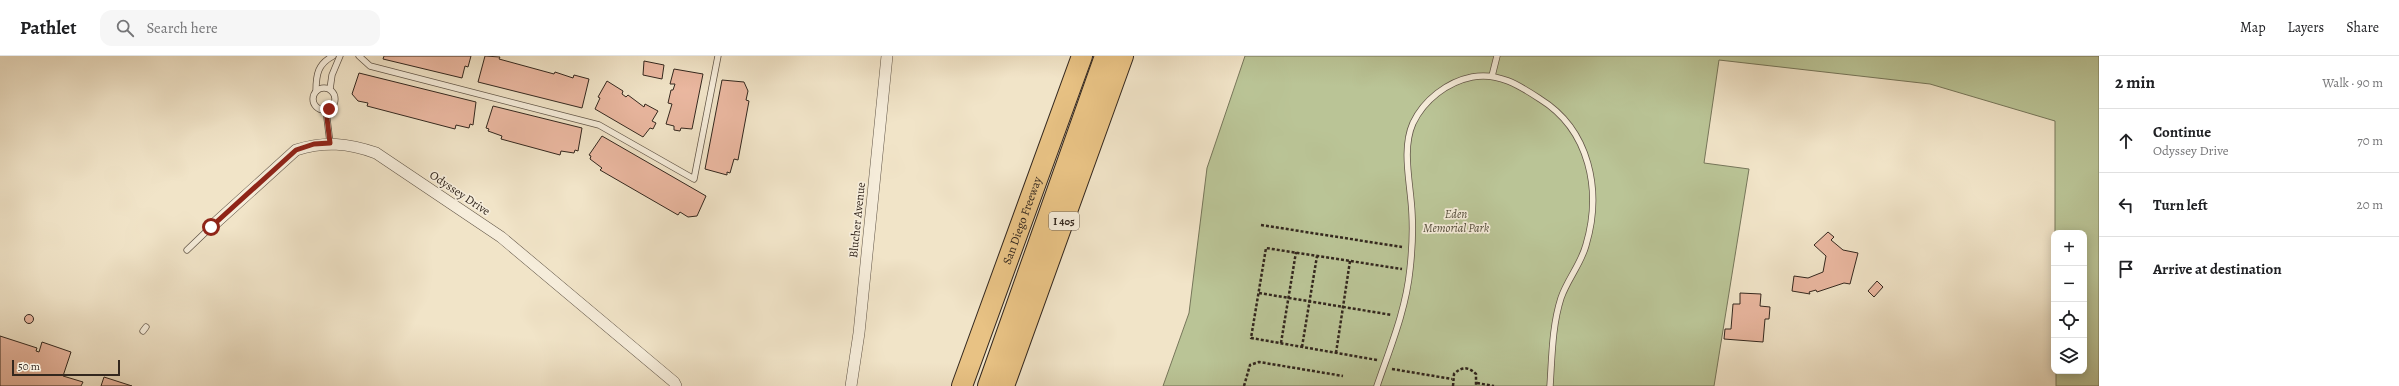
<!DOCTYPE html>
<meta charset="utf-8">
<style>
body{margin:0;font-family:Alegreya,serif;background:#f6f6f6;color:#202124}
.controls{position:absolute;right:12px;bottom:12px;display:grid;overflow:hidden;border-radius:8px;box-shadow:0 2px 10px #0003}
.controls button{width:36px;height:36px;display:grid;place-items:center;padding:0;border:0;border-bottom:1px solid #e0e0e0;background:#fff;color:#202124;font:20px sans-serif}
.scale{position:absolute;left:12px;bottom:10px;width:108px;box-sizing:border-box;padding-left:4px;border:2px solid #33271e;border-top:0;font-size:11px;line-height:14px;white-space:nowrap;color:#33271e;-webkit-text-stroke:3px #f6eddb;paint-order:stroke}
.stop{position:absolute;width:12px;height:12px;margin:-9px;border:3px solid #8f2418;border-radius:50%;background:#fff}
.stop.end{background:#8f2418;border-color:#fff;box-shadow:0 1px 4px #0008}
.list{margin:0;padding:0;list-style:none}
h2{display:flex;justify-content:space-between;align-items:center;height:52px;margin:0;padding:0 16px;font-size:17px}
h2 small{font-size:13px;font-weight:400;color:#757577}
.list li{display:grid;grid-template-columns:26px 1fr auto;gap:12px;align-items:center;box-sizing:border-box;height:64px;padding:0 16px;border-top:1px solid #e0e0e0}
.list b{display:block;font-size:15px;white-space:nowrap}
.list p{margin:0;font-size:13px;white-space:nowrap;color:#757577}
.list em{font-size:13px;font-style:normal;color:#757577}
.icon{flex:none;width:22px;height:22px;fill:none;stroke:currentColor;stroke-width:2;stroke-linecap:round;stroke-linejoin:round}
.map{position:relative;flex:none;width:2099px;height:330px;overflow:hidden}
header{display:flex;align-items:center;gap:24px;box-sizing:border-box;height:56px;padding:0 20px;background:#fff;border-bottom:1px solid #e0e0e0}
header strong{font-size:19px}
nav{display:flex;gap:22px;margin-inline-start:auto;font-size:14px}
.search{width:280px;height:36px;background:#f6f6f6;display:flex;align-items:center;gap:10px;box-sizing:border-box;padding:0 14px;border-radius:12px;color:#757577;font-size:15px}
main{display:flex}
aside{flex:1;background:#fff}
.map>svg:first-child{display:block}
</style>
<header>
<strong>Pathlet</strong>
<div class="search"><svg class="icon" aria-label="search" viewBox="0 0 24 24"><circle cx="10" cy="10" r="6"/><path d="M15 15l6 6"/></svg>Search here</div>
<nav><a>Map</a><a>Layers</a><a>Share</a></nav>
</header>
<main>
<div class="map">
<svg width="2099" height="330" viewBox="0 0 2099 330">
<rect width="100%" height="100%" fill="#f1e4c8"/>
<filter id="stains"><feTurbulence type="fractalNoise" baseFrequency=".005" numOctaves="4"/><feColorMatrix values="0 0 0 0 .2 0 0 0 0 .09 0 0 0 0 .02 0 0 0 .5 -.17"/></filter>
<radialGradient id="worn" r=".72"><stop offset=".6" stop-color="#630" stop-opacity="0"/><stop offset="1" stop-color="#630" stop-opacity=".3"/></radialGradient>
<path fill="#bac496" stroke="#76765a" d="M1245,0H2099V330H2056V315H2084V177H2055V65L1930,28L1719,4L1704,107L1749,113L1714,330H1163L1189,257L1207,112Z"/>
<g fill="#ebb8a1" stroke="#33271e">
<path d="M384,0H471L468,11L465,10L462,22L383,3Z"/>
<path d="M485,0L500,1L499,3L554,18L555,16L573,22L574,19L589,23L582,52L478,26Z"/>
<path d="M644,5L664,9L662,23L643,19Z"/>
<path d="M674,13L703,18L692,73L681,72L680,75L674,74V70L666,68L672,48L668,47L671,34H673L675,28H670Z"/>
<path d="M359,17L476,46L473,69L470,68L469,72L456,69L455,73L367,50L368,47L358,45L352,38Z"/>
<path d="M722,24L744,26L748,35L746,44L749,45L738,104L734,103L730,117L727,116V119L705,113Z"/>
<path d="M607,25L623,35L622,38L626,41L628,39L644,51L645,48L658,55L652,65L656,67L653,73L650,72L643,81L595,53L600,42L598,41Z"/>
<path d="M493,50L582,72L578,95L575,94L574,97L561,95L560,99L501,83L502,80L488,75L489,73L486,72Z"/>
<path d="M602,80L706,140L697,160L688,161L680,156L678,159L600,114L602,112L590,103L591,100L589,99Z"/>
<path d="M1828,176L1834,181L1831,184L1843,194L1858,197L1850,228L1844,227L1817,236L1816,234L1809,236L1810,238L1792,235L1794,220L1808,222L1823,216L1826,200L1814,189Z"/>
<path d="M1877,225L1883,231L1874,241L1868,235Z"/>
<path d="M1740,237L1761,238L1760,250L1770,251L1769,263H1765L1763,286L1724,283L1725,273H1731L1733,248H1740Z"/>
<circle cx="29" cy="263" r="4.5"/>
<path d="M0,280L37,292L36,295L39,296L42,286L71,296L63,320L83,326L81,330H0Z"/>
<path d="M104,321L132,330H101Z"/>
</g>
<g fill="none" stroke-linecap="round" stroke-linejoin="round">
<defs>
<g id="lane">
<path d="M359,0L370,10L599,69L694,123L718,0"/>
<path d="M1492,20L1497,0"/>
<circle cx="324" cy="43" r="11"/>
<path d="M330,33L332,19L340,0"/>
<path d="M316,35C316,18 318,8 333,0"/>
<path d="M326,54L330,87"/>
<path d="M187,194L211,171"/>
<path d="M143,275L146,271"/>
<path d="M1377,330C1390,292 1406,254 1410,213C1412,195 1413,176 1412,158C1411,129 1401,94 1413,67C1424,44 1447,26 1472,21C1498,16 1519,29 1540,43C1590,74 1602,135 1586,189C1581,208 1567,224 1561,242C1552,270 1552,301 1550,330"/>
</g>
<g id="street">
<path d="M211,171L296,94C325,85 348,87 376,97L501,181L674,326L676,330"/>
<path d="M851,330L859,277L887,0"/>
</g>
<g id="highway">
<path id="s1" d="M962,330L1082,0"/>
<path d="M988,330L1105,0"/>
<path d="M1004,330L1123,0"/>
</g>
</defs>
<use href="#lane" stroke="#625648" stroke-width="7"/>
<use href="#street" stroke="#625648" stroke-width="12"/>
<use href="#highway" stroke="#33271e" stroke-width="22"/>
<g stroke="#33271e" stroke-width="2.5" stroke-dasharray="3 2" stroke-linecap="butt">
<path d="M1261,169L1402,191"/>
<path d="M1259,237L1392,259"/>
<path d="M1281,287L1296,196"/>
<path d="M1302,291L1317,200"/>
<path d="M1336,297L1350,205"/>
<path d="M1377,304L1251,282L1266,192L1402,213"/>
<path d="M1392,313L1452,323"/>
<path d="M1477,327L1494,330"/>
<path d="M1244,330L1250,309L1259,306L1343,320"/>
<path d="M1453,330L1454,318C1461,311 1468,310 1476,318V330"/>
</g>
<use href="#lane" stroke="#f6eddb" stroke-width="5.5"/>
<use href="#street" stroke="#f6eddb" stroke-width="11"/>
<use href="#highway" stroke="#e8c284" stroke-width="20"/>
</g>
<g fill="none" stroke-linecap="round" stroke-linejoin="round">
<path stroke="#8f2418" stroke-width="5" d="M211,171L296,94L314,88L330,87L326,54L329,53"/>
</g>
<g text-anchor="middle" dominant-baseline="central" stroke-width="3.5" stroke-linejoin="round" paint-order="stroke">
<rect fill="#f6eddb" stroke="#6e6257" stroke-width="1" x="1049" y="156" width="30" height="18" rx="3"/>
<g font-size="11" font-weight="bold" fill="#33271e">
<text x="1064" y="165">I 405</text>
</g>
<g font-size="12" fill="#33271e" stroke="#f6eddb">
<text transform="translate(460 137) rotate(34)">Odyssey Drive</text>
<text transform="translate(857 164) rotate(-84)">Blucher Avenue</text>
<text stroke="none"><textPath href="#s1" startOffset="176">San Diego Freeway</textPath></text>
</g>
<g font-size="12" font-style="italic" fill="#554e3c" stroke="#f6eddb">
<text x="1456" y="158">Eden<tspan x="1456" dy="14">Memorial Park</tspan></text>
</g>
</g>
<rect width="100%" height="100%" filter="url(#stains)"/>
<rect width="100%" height="100%" fill="url(#worn)"/>
</svg>
<div class="controls">
<button>+</button>
<button>−</button>
<button><svg class="icon" aria-label="locate" viewBox="0 0 24 24"><circle cx="12" cy="12" r="6"/><path d="M12 2v4M12 18v4M2 12h4M18 12h4"/></svg></button>
<button><svg class="icon" aria-label="layers" viewBox="0 0 24 24"><path d="M12 4l9 5-9 5-9-5zM3 14l9 5 9-5"/></svg></button>
</div>
<div class="scale">50 m</div>
<div class="stop" style="left:211px;top:171px"></div>
<div class="stop end" style="left:329px;top:53px"></div>
</div>
<aside>
<h2>2 min<small>Walk · 90 m</small></h2>
<ul class="list">
<li><svg class="icon" aria-label="ahead" viewBox="0 0 24 24"><path d="M12 20V5M6 11l6-6 6 6"/></svg><div><b>Continue</b><p>Odyssey Drive</p></div><em>70 m</em></li>
<li><svg class="icon" aria-label="left" viewBox="0 0 24 24"><path d="M17 20v-9H6M10 6l-5 5 5 5"/></svg><div><b>Turn left</b></div><em>20 m</em></li>
<li><svg class="icon" aria-label="arrive" viewBox="0 0 24 24"><path d="M6 21V4h12l-3 4 3 4H6"/></svg><div><b>Arrive at destination</b></div></li>
</ul>
</aside>
</main>
